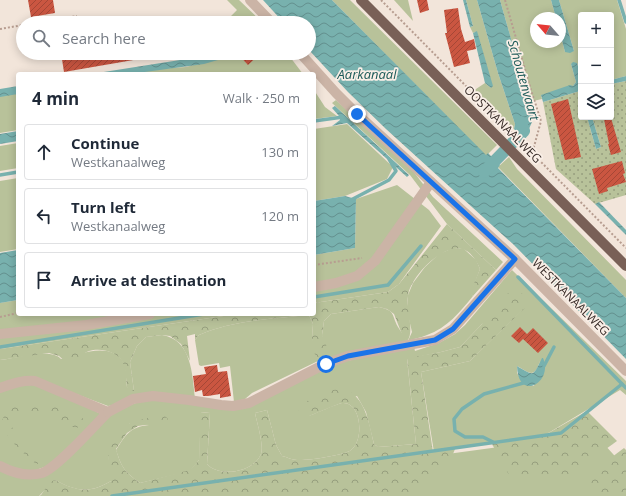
<!DOCTYPE html>
<meta charset="utf-8">
<style>
body{margin:0;font-family:"Open Sans",sans-serif;background:#f6f6f7;color:#1f2937}
.controls{position:absolute;right:12px;top:12px;display:grid;overflow:hidden;border-radius:4px;box-shadow:0 2px 10px #0003}
.controls button{width:36px;height:36px;display:grid;place-items:center;padding:0;border:0;border-bottom:1px solid #e0e1e3;background:#fff;color:#1f2937;font:20px sans-serif}
.compass{position:absolute;left:530px;top:12px;width:36px;height:36px;border-radius:50%;background:#fff;box-shadow:0 2px 10px #0003;rotate:298deg}
.stop{position:absolute;width:12px;height:12px;margin:-9px;border:3px solid #1a73e8;border-radius:50%;background:#fff}
.stop.end{background:#1a73e8;border-color:#fff;box-shadow:0 1px 4px #0008}
.list{margin:0;padding:0;list-style:none}
h2{display:flex;justify-content:space-between;align-items:center;height:52px;margin:0;padding:0 16px;font-size:17px}
h2 small{font-size:13px;font-weight:400;color:#747a83}
.list li{display:grid;grid-template-columns:26px 1fr auto;gap:12px;align-items:center;box-sizing:border-box;height:56px;margin:0 8px 8px;padding:0 8px;border:1px solid #e0e1e3;border-radius:4px}
.list b{display:block;font-size:15px;white-space:nowrap}
.list p{margin:0;font-size:13px;white-space:nowrap;color:#747a83}
.list em{font-size:13px;font-style:normal;color:#747a83}
.icon{flex:none;width:22px;height:22px;fill:none;stroke:currentColor;stroke-width:2;stroke-linecap:round;stroke-linejoin:round}
.map{position:relative;flex:none;width:626px;height:496px;overflow:hidden}
.search{position:absolute;background:#fff;box-shadow:0 2px 10px #0003;left:16px;top:16px;width:300px;height:44px;display:flex;align-items:center;gap:10px;box-sizing:border-box;padding:0 14px;border-radius:22px;color:#747a83;font-size:15px}
.panel{position:absolute;background:#fff;box-shadow:0 2px 10px #0003;left:16px;top:72px;width:300px;height:244px;border-radius:4px}
.map>svg:first-child{display:block}
</style>
<div class="map">
<svg width="626" height="496" viewBox="0 0 626 496">
<defs>
<pattern id="forest-crowns" width="20" height="18" patternUnits="userSpaceOnUse"><rect width="20" height="18" fill="#b8c29a"/><path d="M2 6a3 3 0 1 1 6 0M12 15a3 3 0 1 1 6 0" fill="none" stroke="#969e7e"/></pattern>
<pattern id="garden-dots" width="8" height="8" patternUnits="userSpaceOnUse"><rect width="8" height="8" fill="#b8c29a"/><path d="M2 2h.1M6 6h.1" fill="none" stroke="#969e7e" stroke-width="1.8" stroke-linecap="round"/></pattern>
<pattern id="water-waves" width="16" height="10" patternUnits="userSpaceOnUse"><rect width="16" height="10" fill="#78b1ae"/><path d="M0 5q4-4 8 0t8 0" fill="none" stroke="#63908e"/></pattern>
<pattern id="building-hatch" width="6" height="6" patternUnits="userSpaceOnUse"><rect width="6" height="6" fill="#ca5641"/><path d="M-1 1l2-2M0 6l6-6M5 7l2-2" fill="none" stroke="#a54736"/></pattern>
</defs>
<rect width="100%" height="100%" fill="#f2e5da"/>
<g fill="#b8c29a" fill-rule="evenodd">
<path d="M227,0H239L263,23H224L237,10Z"/>
<path d="M332,0H350L497,145L486,156Z"/>
<path d="M394,0H408L413,21Z"/>
<path d="M466,0H477L498,73L515,124L514,129L473,91L485,83L491,88L475,32L473,33L470,27L473,26Z"/>
<path d="M500,0H551L556,18H536V42H560V33L565,52L574,51L559,0H617L626,29V76L611,80V15H581V76L577,63L571,64L576,82L573,86L541,96L542,99L529,102Z"/>
<path d="M227,53H287L303,74H130L158,69L186,67L224,57Z"/>
<path d="M314,90L325,107L337,116L314,119Z"/>
<path d="M18,93V130L0,133V96Z"/>
<path d="M336,100L413,171L433,197L503,262L496,270L447,224L410,175L332,103Z"/>
<path d="M347,124L393,167L387,179L345,196L314,201V129Z"/>
<path d="M18,143V168L0,171V146Z"/>
<path d="M509,157L517,169L626,280V298L498,167Z"/>
<path d="M18,178V249L0,252V181Z"/>
<path d="M397,185L429,210L441,226L399,284L388,292L314,303V255L355,248L356,199Z"/>
<path d="M453,248L464,249L476,260L480,269L471,293L473,296C460,312 447,328 427,335C421,338 415,338 408,341L412,332L408,315V295L413,283L425,267L439,254Z"/>
<path d="M512,270L626,381V395L620,390L545,435L434,452L421,372L470,361L530,302L482,324L460,347L441,352L407,359L416,444L378,447L374,444L366,412L357,396L308,416C315,414 336,404 342,403C361,401 365,439 351,450C345,455 306,461 297,460C292,460 287,457 282,456L276,445L267,410L255,413C257,423 264,445 261,454C254,472 219,478 207,464L210,413L201,412L199,460L190,471L140,483C124,471 122,468 116,450C126,435 129,427 149,425L130,423L108,455L111,470V481C90,494 75,491 55,480L39,496H0V469L37,475L113,412L146,399L230,408L332,364L414,347L415,351L439,343L455,334L465,325ZM540,361L534,386L524,384L517,373V366C530,373 534,379 540,361Z"/>
<path d="M18,300V314H237L0,349V303Z"/>
<path d="M379,307C396,311 391,314 398,327C401,332 404,336 407,341L325,361L322,335L324,321L331,314Z"/>
<path d="M309,315L313,324L312,338L321,363L318,361L252,393L245,399L234,402L230,366L220,368L219,363L201,366L199,365L195,340L199,335C233,320 272,319 309,315Z"/>
<path d="M162,335C192,340 192,374 195,398L174,395L108,406L39,380L0,386V360C13,359 52,347 61,359C80,354 111,341 124,363C127,369 126,380 127,387L134,391L130,362L137,346L146,337Z"/>
<path d="M31,384L44,387L101,414L50,465L36,470L20,472L0,463V393L6,388Z"/>
<path d="M583,421L623,465L626,483V496H137L551,440Z"/>
</g>
<g fill="url(#forest-crowns)">
<path d="M447,224L496,270L473,296L470,293L480,269C477,262 471,251 462,249C442,244 410,277 408,296C406,309 415,333 407,341L403,337L394,314L387,309L379,307L331,314L324,321L322,335L326,344L327,353L325,361L321,363L316,356L313,351L312,338L313,324L309,315C272,319 233,320 199,335L195,340V334L187,336L190,361L181,344L170,336L162,335L146,337L137,346L130,362L134,391H129L127,387C126,380 126,372 124,365C120,352 101,347 89,351C81,354 75,360 67,363L59,356L49,353L0,360V349L237,314H314V303L388,292L399,284Z"/>
<path d="M514,286L531,302L470,361L421,372L433,452L455,449L451,459L428,484L402,496L338,492L179,496L173,492L145,496H39L41,495L50,482L55,480C76,491 90,494 111,481C111,472 108,464 108,456C108,444 120,428 130,423C139,419 151,418 160,415L165,416L168,419L166,422L138,426L127,433L116,449C121,467 125,472 140,483L190,470L199,460L200,412L210,413L207,464C219,478 254,472 261,454C264,445 257,423 255,413L267,410L276,445L282,456C287,457 292,460 297,460C306,461 345,455 351,450C365,439 361,401 342,403C336,404 315,414 308,416H302L298,409L301,404C311,400 321,393 332,390C363,383 369,422 374,444L378,447L416,444L407,358L441,352L460,347L482,324Z"/>
<path d="M37,402L58,407L86,420L81,428C76,427 70,427 66,425C61,423 57,419 53,417C43,414 3,409 13,429C21,444 36,450 44,463L36,464C22,452 8,441 1,423C8,404 19,404 37,402Z"/>
<path d="M587,411L617,441L570,475L542,477L509,475L492,444L545,435Z"/>
<path d="M624,448L626,450V496H602L580,481Z"/>
</g>
<path fill="url(#garden-dots)" d="M626,81V195L595,204L556,169L543,102L580,91L581,117H587L596,149L601,147L592,117H611V84Z"/>
<g fill="url(#water-waves)">
<path d="M263,0H332L486,155L488,153L500,165L498,168L626,298V359L514,245L386,129L348,92L309,50V23H284Z"/>
<path d="M463,0H466L473,26L470,27Z"/>
<path d="M477,0H500L533,116L532,122L524,140L514,129L515,124L498,73Z"/>
<path d="M551,0H559L574,51L570,53L565,52L560,33V18H556Z"/>
<path d="M477,31L493,86L491,88L485,83L473,33Z"/>
<path d="M208,53H227L224,57L218,60L204,64L130,74H91L199,57Z"/>
<path d="M573,62L577,63L581,76V94L580,91L543,102L541,95L570,85L573,86L576,82L571,64Z"/>
<path d="M626,76V81L611,84V80Z"/>
<path d="M18,86V94L0,97V89Z"/>
<path d="M335,106L409,175L407,177L347,123L332,126L340,120L339,116L332,108Z"/>
<path d="M587,117H592L601,147L596,149Z"/>
<path d="M18,131V141L0,144V134Z"/>
<path d="M345,196L356,199L355,248L314,255V201Z"/>
<path d="M599,202L626,230V235L595,204Z"/>
<path d="M18,250V300L0,303V253Z"/>
<path d="M542,358H543C554,382 518,403 517,366C535,377 533,376 542,358Z"/>
</g>
<g fill="none" stroke-linecap="round" stroke-linejoin="round">
<g stroke="#78b1ae" stroke-width="3.5">
<path d="M619,0L626,22"/>
<path d="M314,121L343,117"/>
<path d="M0,175L18,172"/>
<path d="M349,201L389,180L396,171L389,159"/>
<path d="M518,277L626,388"/>
<path d="M314,297L388,285L421,246"/>
<path d="M0,347L204,314"/>
<path d="M544,366L554,347"/>
<path d="M493,442L483,437H465L455,431L454,419L462,409L484,394L527,382"/>
<path d="M112,496L561,433L622,384"/>
</g>
<path stroke="#78b1ae" stroke-width="12" d="M484,172L524,131L521,122"/>
</g>
<g fill="url(#building-hatch)">
<path d="M28,0H53L55,13L31,17Z"/>
<path d="M417,0H427L429,10L420,13Z"/>
<path d="M458,8L461,29L465,42L474,39L476,49L467,51L470,63L454,67L445,33H447L444,10Z"/>
<path d="M61,53H145V58L64,72Z"/>
<path d="M237,53H261L248,65Z"/>
<path d="M568,99L581,157L565,160L551,104Z"/>
<path d="M611,118L621,152L611,155L608,144H609L604,119Z"/>
<path d="M622,161L625,173L623,174L626,182L607,188L608,191L599,194L592,169Z"/>
<path d="M520,327L527,334L533,328L548,343L538,353L523,339L519,343L511,336Z"/>
<path d="M217,365L218,372L227,371L231,396L220,398V394L208,396H203L202,390L195,392L193,376L206,374L204,367Z"/>
</g>
<g fill="none" stroke-linecap="round" stroke-linejoin="round">
<g stroke="#b79d90" stroke-width="2" stroke-dasharray="2 2" stroke-linecap="butt">
<path d="M381,0L626,248"/>
<path d="M505,0L531,90L541,121L532,154"/>
<path d="M37,23L77,16"/>
<path d="M0,29L23,25"/>
<path d="M314,265L362,258"/>
<path d="M0,317L18,313"/>
</g>
<g stroke="#cbb4a6" stroke-width="10">
<path d="M250,0L272,23"/>
<path d="M300,53L336,93L357,114L515,259L626,371"/>
<path d="M314,287L336,283L357,276L375,261L431,182"/>
<path d="M0,334L86,325L150,314"/>
<path d="M0,388C12,384 22,380 35,381L108,412C95,425 57,468 42,473C27,477 13,473 0,466"/>
<path d="M108,412L133,399L153,396L189,400L221,405L233,406L249,403L325,364L348,356L435,340L453,329L515,259"/>
</g>
<path stroke="#796057" stroke-width="10" d="M361,0L626,266"/>
</g>
<g fill="none" stroke-linecap="round" stroke-linejoin="round">
<path stroke="#1a73e8" stroke-width="5" d="M326,364L348,356L435,340L453,329L515,259L357,114"/>
</g>
<g text-anchor="middle" dominant-baseline="central" stroke-width="3.5" stroke-linejoin="round" paint-order="stroke">
<g font-size="12" fill="#372b27" stroke="#faefe7">
<text transform="translate(503 124) rotate(45)">OOSTKANAALWEG</text>
<text transform="translate(571 297) rotate(45)">WESTKANAALWEG</text>
</g>
<g font-size="13" font-style="italic" fill="#1b5a58" stroke="#faefe7">
<text x="367" y="74">Aarkanaal</text>
<text transform="translate(524 80) rotate(74)">Schoutenvaart</text>
</g>
</g>
</svg>
<div class="controls">
<button>+</button>
<button>−</button>
<button><svg class="icon" aria-label="layers" viewBox="0 0 24 24"><path d="M12 4l9 5-9 5-9-5zM3 14l9 5 9-5"/></svg></button>
</div>
<svg class="compass" viewBox="-18 -18 36 36"><path d="M0-13l5 13h-10z" fill="#e53935"/><path d="M0 13l5-13h-10z" fill="#747a83"/></svg>
<div class="stop" style="left:326px;top:364px"></div>
<div class="stop end" style="left:357px;top:114px"></div>
<div class="search"><svg class="icon" aria-label="search" viewBox="0 0 24 24"><circle cx="10" cy="10" r="6"/><path d="M15 15l6 6"/></svg>Search here</div>
<section class="panel">
<h2>4 min<small>Walk · 250 m</small></h2>
<ul class="list">
<li><svg class="icon" aria-label="ahead" viewBox="0 0 24 24"><path d="M12 20V5M6 11l6-6 6 6"/></svg><div><b>Continue</b><p>Westkanaalweg</p></div><em>130 m</em></li>
<li><svg class="icon" aria-label="left" viewBox="0 0 24 24"><path d="M17 20v-9H6M10 6l-5 5 5 5"/></svg><div><b>Turn left</b><p>Westkanaalweg</p></div><em>120 m</em></li>
<li><svg class="icon" aria-label="arrive" viewBox="0 0 24 24"><path d="M6 21V4h12l-3 4 3 4H6"/></svg><div><b>Arrive at destination</b></div></li>
</ul>
</section>
</div>
